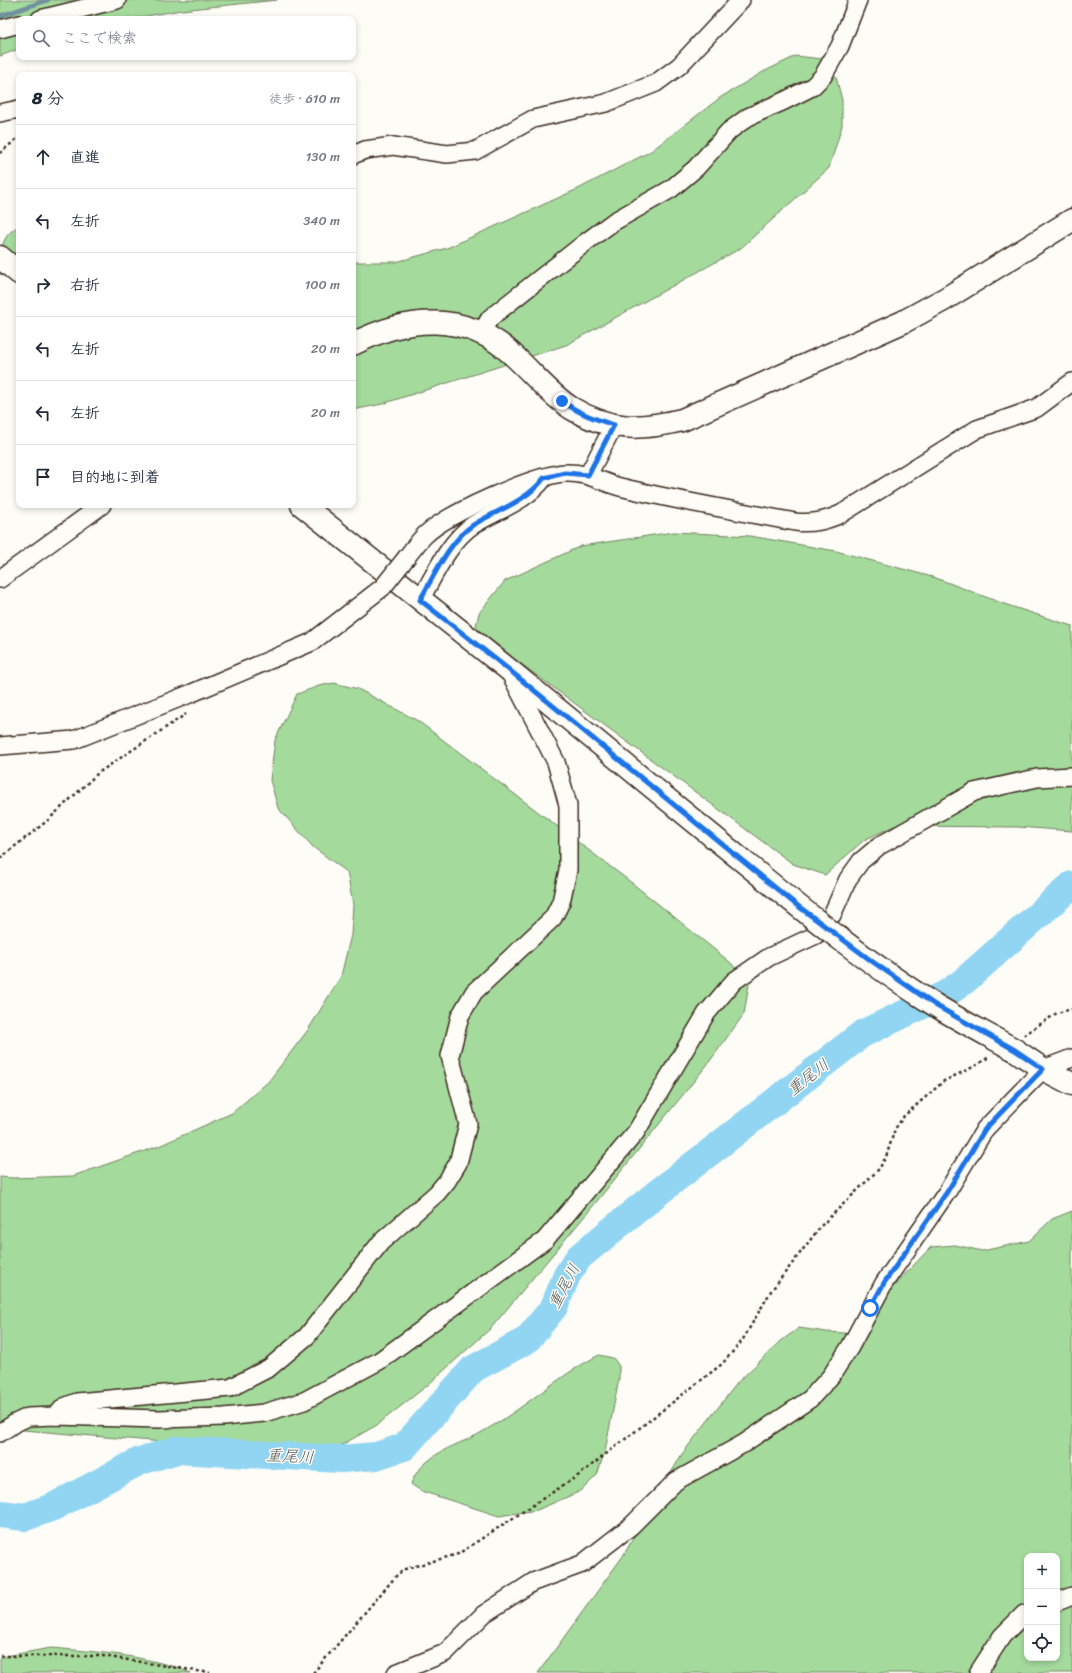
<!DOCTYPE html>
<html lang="ja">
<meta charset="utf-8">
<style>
body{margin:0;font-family:Sriracha,"Klee One",sans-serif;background:#f2f2f3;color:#1f2937}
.controls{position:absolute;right:12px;bottom:12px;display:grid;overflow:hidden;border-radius:8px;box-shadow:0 2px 6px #0003}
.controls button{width:36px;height:36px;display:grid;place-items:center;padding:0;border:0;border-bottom:1px solid #e0e1e3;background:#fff;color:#1f2937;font:20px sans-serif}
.stop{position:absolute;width:12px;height:12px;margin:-9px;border:3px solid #1a73e8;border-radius:50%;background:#fff}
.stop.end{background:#1a73e8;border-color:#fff;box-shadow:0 1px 4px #0008}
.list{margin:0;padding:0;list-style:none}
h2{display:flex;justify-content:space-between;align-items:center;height:52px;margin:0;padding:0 16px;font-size:17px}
h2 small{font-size:13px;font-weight:400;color:#747a83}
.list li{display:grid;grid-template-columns:26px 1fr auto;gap:12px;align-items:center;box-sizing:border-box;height:64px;padding:0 16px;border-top:1px solid #e0e1e3}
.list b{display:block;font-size:15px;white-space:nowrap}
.list em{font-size:13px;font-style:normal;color:#747a83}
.icon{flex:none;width:22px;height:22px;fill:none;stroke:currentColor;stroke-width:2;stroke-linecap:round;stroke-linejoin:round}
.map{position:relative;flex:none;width:1072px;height:1673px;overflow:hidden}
.search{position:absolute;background:#fff;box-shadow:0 2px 6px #0003;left:16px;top:16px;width:340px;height:44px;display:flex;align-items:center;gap:10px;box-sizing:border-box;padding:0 14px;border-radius:8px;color:#747a83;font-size:15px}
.panel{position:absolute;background:#fff;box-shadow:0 2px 6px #0003;left:16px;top:72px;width:340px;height:436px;border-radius:8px}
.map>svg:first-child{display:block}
</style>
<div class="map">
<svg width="1072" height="1673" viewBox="0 0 1072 1673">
<rect width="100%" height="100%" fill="#fdfcf7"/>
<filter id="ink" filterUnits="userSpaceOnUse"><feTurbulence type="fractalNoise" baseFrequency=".025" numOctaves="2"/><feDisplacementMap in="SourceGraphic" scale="8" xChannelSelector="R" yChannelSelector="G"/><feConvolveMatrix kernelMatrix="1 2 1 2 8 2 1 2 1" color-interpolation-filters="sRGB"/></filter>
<g filter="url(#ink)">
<g fill="#a5da9d" stroke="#70825e" fill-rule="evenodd">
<path d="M0,0H277L181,10L130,19H19V49L0,56Z"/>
<path d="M796,56L822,59L836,77L842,100V126L829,168L741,248L566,345L382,404L353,410V262H396L447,248L580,188L651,151L721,97L763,72Z"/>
<path d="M19,226V283L0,274C0,252 0,236 19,226Z"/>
<path d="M674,532L750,536L836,551L936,578L1004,604L1072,626V831L1018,827L894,826L864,840L825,875L793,864L475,630L479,613L505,581L581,546Z"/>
<path d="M334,683L358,689L418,721L632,883L731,963L749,984L744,1014L707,1065L589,1211L491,1328L429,1384L377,1425L338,1447L280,1452L0,1428V1177L13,1178L73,1176L159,1146L232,1113L268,1082L308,1030L341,976L351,935L353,905L347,872L313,847L278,808L270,780L275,740L297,694L319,686Z"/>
<path d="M1072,1211V1673H538L623,1556L682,1454L738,1382L781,1341L799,1328L826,1332L845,1333L860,1327L875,1318L891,1289L931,1247L955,1245L982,1251L1029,1241L1052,1219ZM1027,1556H1057V1658H1027Z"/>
<path d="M599,1355L613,1358L619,1366V1379L605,1451L597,1475L581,1491L537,1510L499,1516L421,1491L411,1484C415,1471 425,1463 436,1455C451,1445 467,1441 482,1432C523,1410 557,1376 599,1355Z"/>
<path d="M51,1648C99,1652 146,1655 191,1673H0V1657Z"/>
</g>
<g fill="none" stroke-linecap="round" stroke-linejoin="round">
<path stroke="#6f919d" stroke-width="4.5" d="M0,16L48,0"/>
<path stroke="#91d5f2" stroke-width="28" d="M0,1514L25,1517L53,1507L140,1461L177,1450L341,1459L376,1456L404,1447L473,1369L527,1340L554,1307L567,1275L579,1257L656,1194L862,1034L946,994L964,981L1072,885"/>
<defs>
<g id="street">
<path d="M40,19L117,0"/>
<path d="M0,29L19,24"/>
<path d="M0,113L19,109"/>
<path d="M353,155L365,150L393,146L447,154L475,151L533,119L606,103L656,83L679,66L741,0"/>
<path d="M481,333L490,318L586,242L613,222L671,189L696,168L729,131L748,117L784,101L812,87L823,76L840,46L858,0"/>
<path d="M588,475L614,425"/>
<path d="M406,558C412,550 418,542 425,535C448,513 534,475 565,473C588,472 600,482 620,487C678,501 737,511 795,522C812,524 825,521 841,514L977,429L1037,408L1072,382"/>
<path d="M0,579L102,505"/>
<path d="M420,600C434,576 449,541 473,525C497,510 526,502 544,478"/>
<path d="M0,746L74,740L192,693L312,642L383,587"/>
<path d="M56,1416L64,1407L77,1402L230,1388L269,1368L307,1336L381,1242L437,1193L447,1181L458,1163L468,1124L450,1056L460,1016L474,992L553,918L561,902L568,870V805L556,762L510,673"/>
<path d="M0,1433L15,1423L28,1417L56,1416L159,1419L224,1417L264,1413L304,1401L379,1361L545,1240L636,1132L706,1014L734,981L769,957L816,935L832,915L848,879L861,861L879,846L974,792L1037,778L1072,776"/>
<path d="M1057,1602L1072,1596"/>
<path d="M396,1673L445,1653L484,1614L533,1582L582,1564L631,1526L676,1481L743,1444L810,1399L831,1376L850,1347L884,1283L947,1192L985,1129L1043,1069L1072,1058"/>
<path d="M978,1673L1002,1636L1024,1614L1027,1613"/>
</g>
<g id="secondary">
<path d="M0,257L19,273"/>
<path d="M353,344C407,316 466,311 513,355C532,372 549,394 571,408C609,431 640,430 682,420L903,322L945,299L1072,220"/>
<path d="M302,505L508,669L722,844"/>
<path d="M1015,1050L1043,1069L1072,1084"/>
</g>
</defs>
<use href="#street" stroke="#3b2a1e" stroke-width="20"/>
<use href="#secondary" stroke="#3b2a1e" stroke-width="25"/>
<g stroke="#3b2a1e" stroke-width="2.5" stroke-dasharray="3 3" stroke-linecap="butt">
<path d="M0,153L19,137"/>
<path d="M0,858L47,821L98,773L186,714"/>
<path d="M1024,1035L1057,1013L1072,1009"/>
<path d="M0,1656H103L210,1673"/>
<path d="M313,1673L397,1575L405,1569L458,1554L579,1475L722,1364L742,1341L771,1291L821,1226L879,1169L886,1157L895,1129L904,1116L944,1081L975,1066L989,1057"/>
</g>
<use href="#street" stroke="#fdfcf7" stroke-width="17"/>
<use href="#secondary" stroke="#fdfcf7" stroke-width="22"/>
<defs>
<path id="street-bridge" d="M383,587L406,558"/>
<path id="secondary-bridge" d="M722,844C791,900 859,958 935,1005C961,1021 988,1035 1015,1050"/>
</defs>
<use href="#street-bridge" stroke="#3b2a1e" stroke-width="20" stroke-linecap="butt"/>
<use href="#secondary-bridge" stroke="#3b2a1e" stroke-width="25" stroke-linecap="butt"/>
<use href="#street-bridge" stroke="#fdfcf7" stroke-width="17"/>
<use href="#secondary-bridge" stroke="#fdfcf7" stroke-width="22"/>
</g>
</g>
<g fill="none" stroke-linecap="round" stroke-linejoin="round" filter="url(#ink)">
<path stroke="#1a73e8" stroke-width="5" d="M562,401C578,413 595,419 614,425L588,475L565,473L544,478C526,502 497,510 473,525C449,541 434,576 420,600L508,669L794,903L873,962L935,1005L1015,1050L1043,1069L985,1129L947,1192L884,1283L870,1308"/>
</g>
<g text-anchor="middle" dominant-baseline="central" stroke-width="3" stroke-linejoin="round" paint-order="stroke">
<g font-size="16" font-style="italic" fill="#555d5e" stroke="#fdfcf7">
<text transform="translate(808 1077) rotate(-38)">重尾川</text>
<text transform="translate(564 1286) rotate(-62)">重尾川</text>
<text transform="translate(290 1456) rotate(3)">重尾川</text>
</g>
</g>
</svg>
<div class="controls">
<button>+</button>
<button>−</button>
<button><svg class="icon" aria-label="locate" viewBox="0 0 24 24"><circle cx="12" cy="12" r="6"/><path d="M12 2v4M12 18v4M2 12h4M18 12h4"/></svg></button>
</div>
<div class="stop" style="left:870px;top:1308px"></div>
<div class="stop end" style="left:562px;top:401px"></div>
<div class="search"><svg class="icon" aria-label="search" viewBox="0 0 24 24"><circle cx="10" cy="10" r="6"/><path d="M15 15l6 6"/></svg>ここで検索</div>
<section class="panel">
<h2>8 分<small>徒歩 · 610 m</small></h2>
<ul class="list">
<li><svg class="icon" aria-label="ahead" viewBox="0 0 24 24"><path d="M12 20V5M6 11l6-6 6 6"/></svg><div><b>直進</b></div><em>130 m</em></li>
<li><svg class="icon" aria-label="left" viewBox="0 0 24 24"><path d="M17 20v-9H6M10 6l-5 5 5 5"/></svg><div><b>左折</b></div><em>340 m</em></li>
<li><svg class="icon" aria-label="right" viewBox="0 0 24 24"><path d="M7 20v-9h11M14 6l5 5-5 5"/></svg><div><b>右折</b></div><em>100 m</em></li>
<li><svg class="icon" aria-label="left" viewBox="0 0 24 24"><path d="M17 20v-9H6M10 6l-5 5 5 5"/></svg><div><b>左折</b></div><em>20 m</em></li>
<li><svg class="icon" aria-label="left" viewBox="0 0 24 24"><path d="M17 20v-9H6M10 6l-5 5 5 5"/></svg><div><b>左折</b></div><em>20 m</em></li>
<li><svg class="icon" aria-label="arrive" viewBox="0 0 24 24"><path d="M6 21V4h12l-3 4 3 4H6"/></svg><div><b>目的地に到着</b></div></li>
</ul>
</section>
</div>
